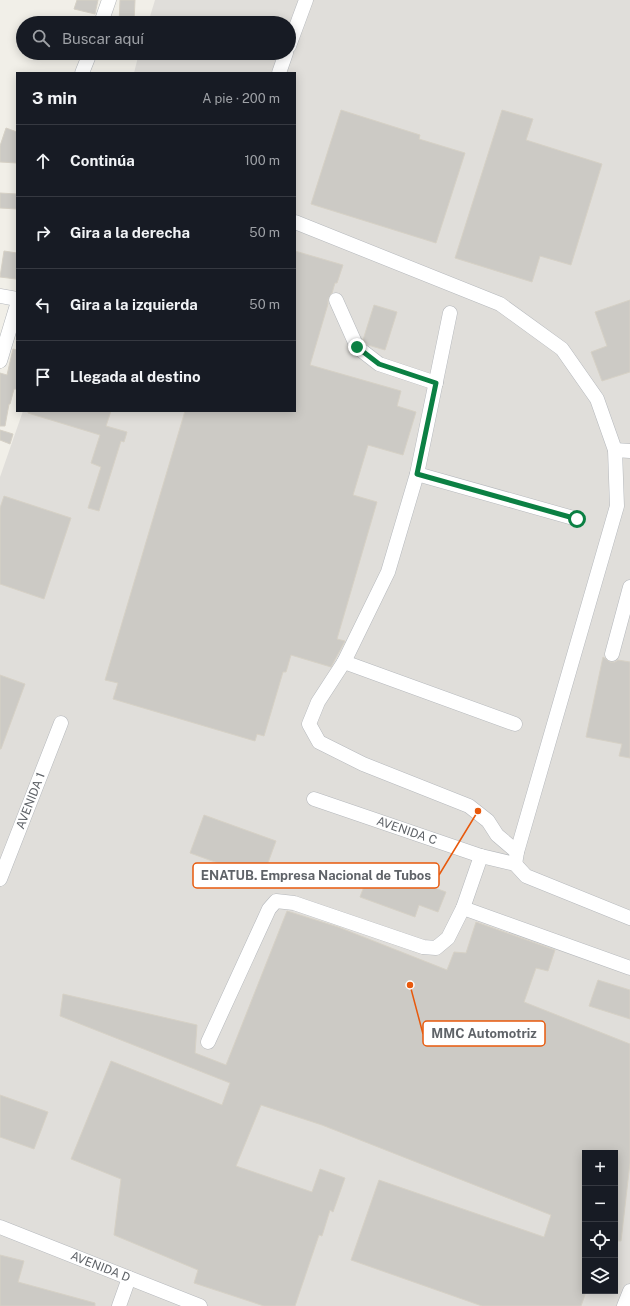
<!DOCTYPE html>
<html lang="es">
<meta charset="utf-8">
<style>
body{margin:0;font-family:"Public Sans",sans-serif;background:#20242c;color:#f1f3f6}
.controls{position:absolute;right:12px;bottom:12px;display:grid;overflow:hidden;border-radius:0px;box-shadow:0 2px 10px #0003}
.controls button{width:36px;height:36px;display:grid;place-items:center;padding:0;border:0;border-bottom:1px solid #363941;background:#171b24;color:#f1f3f6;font:20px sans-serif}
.stop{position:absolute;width:12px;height:12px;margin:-9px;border:3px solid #0b8043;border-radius:50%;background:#fff}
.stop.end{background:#0b8043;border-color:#fff;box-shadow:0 1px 4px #0008}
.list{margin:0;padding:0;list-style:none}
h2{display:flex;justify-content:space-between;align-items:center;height:52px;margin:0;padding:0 16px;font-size:17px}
h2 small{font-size:13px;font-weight:400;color:#9ea1a6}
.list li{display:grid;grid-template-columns:26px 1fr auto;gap:12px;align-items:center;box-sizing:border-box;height:72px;padding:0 16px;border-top:1px solid #363941}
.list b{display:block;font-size:15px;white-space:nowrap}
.list em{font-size:13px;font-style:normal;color:#9ea1a6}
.icon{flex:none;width:22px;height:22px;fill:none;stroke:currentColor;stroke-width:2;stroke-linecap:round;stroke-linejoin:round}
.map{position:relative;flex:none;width:630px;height:1306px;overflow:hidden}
.search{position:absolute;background:#171b24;box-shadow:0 2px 10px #0003;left:16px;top:16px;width:280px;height:44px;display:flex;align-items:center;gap:10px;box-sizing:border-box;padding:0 14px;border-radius:22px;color:#9ea1a6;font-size:15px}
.panel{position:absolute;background:#171b24;box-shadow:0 2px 10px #0003;left:16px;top:72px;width:280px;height:340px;border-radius:0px}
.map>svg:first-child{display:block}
</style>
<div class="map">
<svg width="630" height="1306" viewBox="0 0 630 1306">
<rect width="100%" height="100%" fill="#f1efe8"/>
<path fill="#e0deda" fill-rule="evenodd" d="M155,0H630V1306H0V477L23,411H295V73H134L139,53H289V23H148ZM585,1153H615V1291H585Z"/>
<g fill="#cccac5" stroke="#d6d1c6">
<path d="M77,0H98L95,14L74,9Z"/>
<path d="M120,0H135L134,23H119Z"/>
<path d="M341,110L420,135L419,139L465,153L436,243L311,204Z"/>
<path d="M502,110L533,119L526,140L602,164L571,265L540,256L532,282L455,258Z"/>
<path d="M6,128L17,132V163L0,162V146Z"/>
<path d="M0,193L17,194V209L0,208Z"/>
<path d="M4,251L17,253L16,279L0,277Z"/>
<path d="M295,251L343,265L337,283H335L332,293L328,299V304L310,365L401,391L397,406L416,412L403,455L368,445L353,495L377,502L337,639L345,641L331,667L291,655L286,672H283L264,736L257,734L255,741L113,699L118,683L105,680L185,411H295Z"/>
<path d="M630,300V372L602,381L591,352L607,346L595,312Z"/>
<path d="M374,305L397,312L385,350L368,345L363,340Z"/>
<path d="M13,349L17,350V389H14L10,404H9L5,426H0V373L7,375Z"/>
<path d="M28,411H111L106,426L127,432L124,442L121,441L99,511L88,508L101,467L91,463L100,435L28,413Z"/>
<path d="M0,430L13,434L10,444L0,440Z"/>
<path d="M4,496L71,518L44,599L0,584V508Z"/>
<path d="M603,657L610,662H615L618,660L630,662V758L619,756L622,744L586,737Z"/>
<path d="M0,675L25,684L1,749H0Z"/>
<path d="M204,815L276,841L262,879L190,853Z"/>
<path d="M372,865L446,892L438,912L419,905L415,917L360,897Z"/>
<path d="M287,911L338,927L447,970L454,952L466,953L476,922L555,950L548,971L536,968L524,1002L630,1044V1163L621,1241H615V1153H585V1295L581,1306H482L351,1260L379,1180L544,1237L551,1215L322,1125L261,1105L236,1166L312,1192L320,1169L345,1178L333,1212L330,1210L322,1236L319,1235L295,1306H264L194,1283L198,1270L114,1235L121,1179L71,1159L111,1061L222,1105L230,1083L60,1016L63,994L197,1025L195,1053L226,1065Z"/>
<path d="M598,980L630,990V1019L589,1006Z"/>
<path d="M0,1095L48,1112L34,1149L0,1137Z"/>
<path d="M0,1255L24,1261L18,1282L95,1303V1306H0Z"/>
</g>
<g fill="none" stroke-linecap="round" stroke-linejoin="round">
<defs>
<g id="minor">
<path d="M101,23L109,0"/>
<path d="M289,46L306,0"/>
<path d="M82,73L90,53"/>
<path d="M279,73L286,53"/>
<path d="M295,222L500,304L562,349L597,399L615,450L617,506L517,852L515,864"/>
<path d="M0,296L17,299"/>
<path d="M336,300L357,347L379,364L436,383"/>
<path d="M450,313L417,474L388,572L344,662L318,702L309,724L319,742L363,764L469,806L488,821L497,835L517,852"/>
<path d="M0,361L17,305"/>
<path d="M615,450L630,451"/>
<path d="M417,474L577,519"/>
<path d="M612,654L630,587"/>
<path d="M344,662L515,724"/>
<path id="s1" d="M314,799L481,856L515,864L526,876L630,918"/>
<path id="s2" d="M0,879L61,723"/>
<path d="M463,908L630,968"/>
<path d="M208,1042L269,909L276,901L294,903L423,947L436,948L448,938L463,908L481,856"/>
<path id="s3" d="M0,1227L200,1306"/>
<path d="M119,1306L129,1278"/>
<path d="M624,1306L630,1291"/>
</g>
</defs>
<use href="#minor" stroke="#b5b8bc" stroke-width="15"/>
<use href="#minor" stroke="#fff" stroke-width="14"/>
</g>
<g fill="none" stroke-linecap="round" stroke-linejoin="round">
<path stroke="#0b8043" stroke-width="5" d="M357,347L379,364L436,383L417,474L577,519"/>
</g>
<g text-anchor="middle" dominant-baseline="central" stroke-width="3" stroke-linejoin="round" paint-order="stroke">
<g font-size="12" fill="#5f6368" stroke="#fff">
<text stroke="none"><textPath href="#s2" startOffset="84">AVENIDA 1</textPath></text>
<text stroke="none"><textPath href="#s1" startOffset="98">AVENIDA C</textPath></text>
<text stroke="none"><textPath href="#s3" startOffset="108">AVENIDA D</textPath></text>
</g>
</g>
<path fill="none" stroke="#e8590c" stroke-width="1.5" d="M478 811L439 875M410 985L423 1034"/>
<g fill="#e8590c" stroke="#fff" stroke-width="1.5">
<circle cx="478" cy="811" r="4"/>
<circle cx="410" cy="985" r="4"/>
</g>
<g fill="#fff" stroke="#e8590c" stroke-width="1.5">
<rect x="193" y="863" width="246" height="25" rx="4"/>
<rect x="423" y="1021" width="122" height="25" rx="4"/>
</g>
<g font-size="13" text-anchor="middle" font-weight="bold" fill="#5f6368">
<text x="316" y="880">ENATUB. Empresa Nacional de Tubos</text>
<text x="484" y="1038">MMC Automotriz</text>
</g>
</svg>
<div class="controls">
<button>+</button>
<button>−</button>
<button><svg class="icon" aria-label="locate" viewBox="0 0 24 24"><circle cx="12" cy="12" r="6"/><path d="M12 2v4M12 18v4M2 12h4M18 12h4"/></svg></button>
<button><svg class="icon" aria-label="layers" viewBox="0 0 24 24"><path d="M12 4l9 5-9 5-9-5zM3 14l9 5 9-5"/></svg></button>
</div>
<div class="stop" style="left:577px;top:519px"></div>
<div class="stop end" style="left:357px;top:347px"></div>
<div class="search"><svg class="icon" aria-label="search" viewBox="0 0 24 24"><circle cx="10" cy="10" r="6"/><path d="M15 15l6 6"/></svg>Buscar aquí</div>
<section class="panel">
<h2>3 min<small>A pie · 200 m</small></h2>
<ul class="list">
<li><svg class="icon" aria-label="ahead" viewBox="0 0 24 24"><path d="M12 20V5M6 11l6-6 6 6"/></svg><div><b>Continúa</b></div><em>100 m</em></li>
<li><svg class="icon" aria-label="right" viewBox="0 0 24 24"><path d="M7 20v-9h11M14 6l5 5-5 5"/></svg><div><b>Gira a la derecha</b></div><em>50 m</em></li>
<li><svg class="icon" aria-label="left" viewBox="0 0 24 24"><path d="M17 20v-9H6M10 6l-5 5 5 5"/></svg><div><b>Gira a la izquierda</b></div><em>50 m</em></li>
<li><svg class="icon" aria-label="arrive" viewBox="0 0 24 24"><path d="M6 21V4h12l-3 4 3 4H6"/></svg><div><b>Llegada al destino</b></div></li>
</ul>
</section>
</div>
